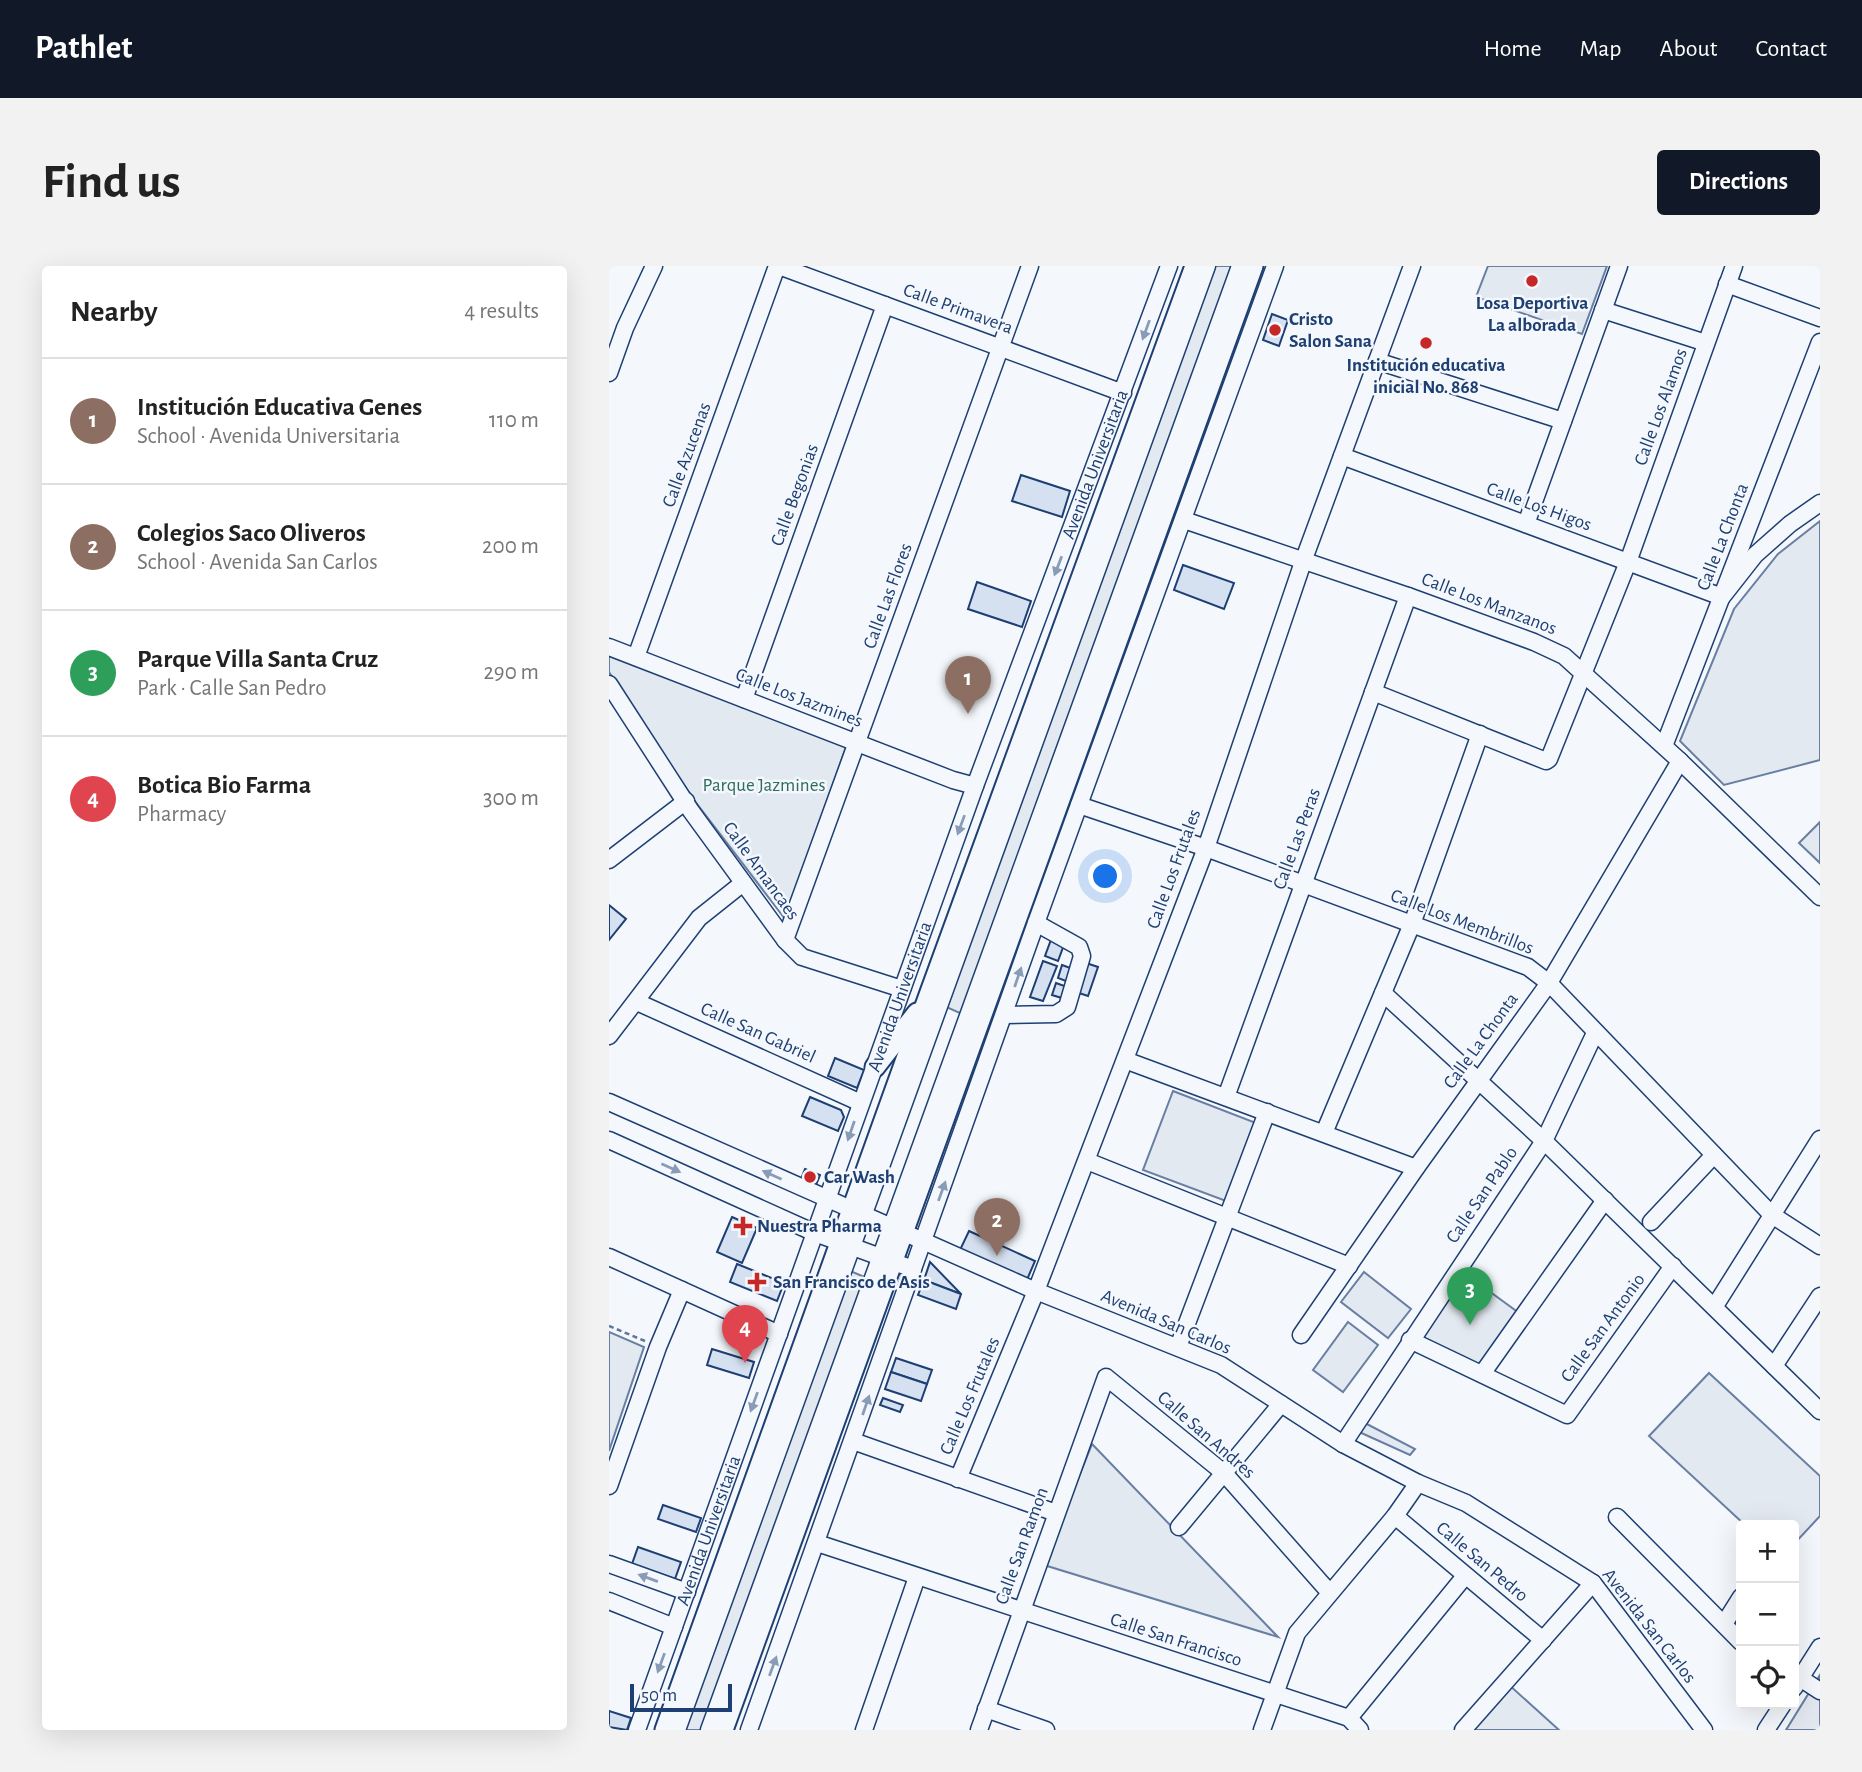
<!DOCTYPE html>
<meta charset="utf-8">
<style>
body{margin:0;font-family:"Alegreya Sans",sans-serif;background:#f2f2f2;color:#222}
.controls{position:absolute;right:21px;bottom:21px;display:grid;overflow:hidden;border-radius:7px;box-shadow:0 7px 28px #0002}
.controls button{width:63px;height:63px;display:grid;place-items:center;padding:0;border:0;border-bottom:2px solid #e0e0e0;background:#fff;color:#222;font:35px sans-serif}
.scale{position:absolute;left:21px;bottom:18px;width:102px;box-sizing:border-box;padding-left:7px;border:4px solid #1d3f73;border-top:0;font-size:19px;line-height:24px;white-space:nowrap;color:#1d3f73;-webkit-text-stroke:5px #f4f7fb;paint-order:stroke}
.you{position:absolute;left:497px;top:611px;width:24px;height:24px;margin:-18px;border:5px solid #fff;border-radius:50%;background:#1a73e8;box-shadow:0 0 0 10px #1a73e833}
.badge{display:grid;place-items:center;width:46px;height:46px;border-radius:50%;background:#111827;color:#fff;font-size:23px;font-weight:700}
.pin{position:absolute;translate:-50% -58px;filter:drop-shadow(0 2px 4px #0008)}
.pin::after{content:'';position:absolute;top:37px;width:24px;height:21px;background:inherit;clip-path:polygon(0 0,100% 0,50% 100%)}
.list{margin:0;padding:0;list-style:none}
h2{display:flex;justify-content:space-between;align-items:center;height:91px;margin:0;padding:0 28px;font-size:30px}
h2 small{font-size:23px;font-weight:400;color:#767676}
.list li{display:grid;grid-template-columns:46px 1fr auto;gap:21px;align-items:center;box-sizing:border-box;height:126px;padding:0 28px;border-top:2px solid #e0e0e0}
.list b{display:block;font-size:26px;white-space:nowrap}
.list p{margin:0;font-size:23px;white-space:nowrap;color:#767676}
.list em{font-size:23px;font-style:normal;color:#767676}
.icon{flex:none;width:38px;height:38px;fill:none;stroke:currentColor;stroke-width:2;stroke-linecap:round;stroke-linejoin:round}
.map{position:relative;flex:none;width:1211px;height:1464px;overflow:hidden;border-radius:7px}
header{display:flex;align-items:center;gap:42px;box-sizing:border-box;height:98px;padding:0 35px;background:#111827;color:#fff}
header strong{font-size:33px}
nav{display:flex;gap:38px;margin-inline-start:auto;font-size:24px}
.intro{display:flex;align-items:center;justify-content:space-between;box-sizing:border-box;height:168px;padding:0 42px}
h1{margin:0;font-size:49px}
.button{padding:18px 32px;border-radius:7px;background:#111827;color:#fff;font-size:24px;font-weight:700}
main{display:flex;gap:42px;padding:0 42px}
aside{flex:1;background:#fff;border-radius:7px;box-shadow:0 7px 28px #0002}
.map>svg:first-child{display:block}
</style>
<header>
<strong>Pathlet</strong>
<nav><a>Home</a><a>Map</a><a>About</a><a>Contact</a></nav>
</header>
<div class="intro"><h1>Find us</h1><a class="button">Directions</a></div>
<main>
<aside>
<h2>Nearby<small>4 results</small></h2>
<ul class="list">
<li><span class="badge" style="background:#8d6e63">1</span><div><b>Institución Educativa Genes</b><p>School · Avenida Universitaria</p></div><em>110 m</em></li>
<li><span class="badge" style="background:#8d6e63">2</span><div><b>Colegios Saco Oliveros</b><p>School · Avenida San Carlos</p></div><em>200 m</em></li>
<li><span class="badge" style="background:#2e9e5b">3</span><div><b>Parque Villa Santa Cruz</b><p>Park · Calle San Pedro</p></div><em>290 m</em></li>
<li><span class="badge" style="background:#e0444e">4</span><div><b>Botica Bio Farma</b><p>Pharmacy</p></div><em>300 m</em></li>
</ul>
</aside>
<div class="map">
<svg width="1211" height="1464" viewBox="0 0 1211 1464">
<rect width="100%" height="100%" fill="#f4f7fb"/>
<g fill="#e3e9f0" stroke="#687fa3" stroke-width="2">
<path d="M604,0H625L353,748L335,740Z"/>
<path d="M879,0H998L973,68L867,31Z"/>
<path d="M1211,255V494L1115,519L1071,475L1125,343L1169,288Z"/>
<path d="M0,387L237,481L176,653L82,530L0,406Z"/>
<path d="M1211,556V597L1190,577Z"/>
<path d="M564,825L647,857L617,935L534,904Z"/>
<path d="M239,1004L258,1012L95,1464H74Z"/>
<path d="M755,1006L802,1043L779,1072L732,1036Z"/>
<path d="M854,1006L910,1047L873,1100L811,1071Z"/>
<path d="M739,1056L769,1079L734,1126L704,1104Z"/>
<path d="M0,1066L35,1081L0,1185Z"/>
<path d="M1100,1107L1211,1210V1250L1185,1278V1259H1136L1040,1170Z"/>
<path d="M754,1156L806,1183L801,1189L748,1165Z"/>
<path d="M483,1178L669,1371L435,1299Z"/>
<path d="M899,1418L950,1464H862Z"/>
</g>
<path fill="#e3e8f0" stroke="#687fa3" stroke-width="2" d="M1211,1409V1464H1177Z"/>
<g fill="#d5e0f0" stroke="#1d3f73" stroke-width="2">
<path d="M663,48L679,54L670,80L654,74Z"/>
<path d="M412,209L461,225L453,251L403,235Z"/>
<path d="M574,299L625,317L615,343L565,324Z"/>
<path d="M368,316L422,335L413,361L359,343Z"/>
<path d="M0,639L17,653L0,674Z"/>
<path d="M443,671L456,676L449,695L436,690Z"/>
<path d="M434,695L448,700L434,735L421,731Z"/>
<path d="M474,696L489,701L479,730L464,725Z"/>
<path d="M453,699L467,704L462,717L449,712Z"/>
<path d="M447,717L461,722L456,733L443,729Z"/>
<path d="M226,792L255,804L248,822L219,810Z"/>
<path d="M201,831L232,844L235,851L229,865L193,850Z"/>
<path d="M196,903L211,909L207,919L192,913Z"/>
<path d="M123,951L148,962L133,997L108,986Z"/>
<path d="M360,965L426,995L417,1016L350,986Z"/>
<path d="M321,996L352,1028L315,1014Z"/>
<path d="M128,998L175,1017L168,1035L121,1016Z"/>
<path d="M315,1014L352,1028L347,1043L309,1029Z"/>
<path d="M103,1083L145,1096L140,1112L98,1099Z"/>
<path d="M287,1092L323,1104L318,1118L282,1106Z"/>
<path d="M282,1106L318,1118L312,1135L276,1123Z"/>
<path d="M274,1132L294,1139L291,1146L271,1139Z"/>
<path d="M54,1239L92,1252L87,1266L49,1253Z"/>
<path d="M29,1281L72,1296L66,1313L23,1298Z"/>
<path d="M0,1445L22,1452L18,1464L0,1461Z"/>
</g>
<g fill="none" stroke-linecap="round" stroke-linejoin="round">
<defs>
<g id="minor">
<path d="M170,0L514,127"/>
<path d="M1118,18L1211,52"/>
<path d="M994,44L1097,77"/>
<path d="M768,95L954,155"/>
<path d="M0,107L16,62L45,0"/>
<path d="M733,190L1113,331L1146,289L1181,258L1211,237"/>
<path d="M575,254L799,330L925,376L955,390L1071,495L1211,631"/>
<path d="M917,258L1010,0"/>
<path d="M0,381L344,514L366,520"/>
<path d="M27,391L168,0"/>
<path d="M0,418L82,545L176,674L193,691L293,723"/>
<path d="M764,426L937,495L940,493L1019,296L1125,0"/>
<path d="M135,433L276,39"/>
<path d="M1055,480L1211,76"/>
<path d="M470,539L597,582L919,701L940,717L1163,949L1211,980"/>
<path d="M0,594L77,535"/>
<path d="M176,674L421,0"/>
<path d="M774,727L935,875L1211,1145"/>
<path d="M28,736L252,837"/>
<path d="M396,749L447,748L458,741L473,690L470,681L427,657"/>
<path d="M0,770L90,652L134,617"/>
<path d="M516,794L807,902"/>
<path d="M617,831L799,330"/>
<path d="M0,836L427,1025L612,1099L734,1178L809,1217L857,1237L984,1317L1095,1464"/>
<path d="M715,867L803,658L871,468"/>
<path d="M0,874L206,967L304,1003"/>
<path d="M478,895L740,1000"/>
<path d="M1042,956L1105,889"/>
<path d="M0,991L170,1068"/>
<path d="M1106,1040L1211,873"/>
<path d="M692,1069L807,902L940,717L1071,495"/>
<path d="M801,1074L958,1149L1064,1000"/>
<path d="M569,1081L658,846"/>
<path d="M1165,1100L1211,1030"/>
<path d="M873,1108L996,934"/>
<path d="M244,1175L447,1247"/>
<path d="M734,1178L935,875L986,767"/>
<path d="M349,1213L427,1025L597,582L695,293L803,0"/>
<path d="M0,1220L49,1081L73,1024"/>
<path d="M786,1250L934,1374"/>
<path d="M1008,1251L1132,1376"/>
<path d="M570,1261L672,1138"/>
<path d="M208,1277L740,1452L751,1464"/>
<path d="M0,1298L78,1326"/>
<path d="M0,1335L65,1361"/>
<path d="M1115,1358L1132,1331"/>
<path d="M1191,1412L1211,1425"/>
<path d="M1185,1422L1211,1381"/>
<path d="M377,1443L437,1464"/>
<path d="M740,1452L856,1310"/>
<path id="s1" d="M28,1464L366,520L560,0"/>
<path d="M68,1464L598,0"/>
<path d="M100,1464L631,0"/>
<path d="M140,1464L427,657L666,0"/>
<path d="M255,1464L308,1311"/>
<path d="M370,1464L497,1111L615,1207L721,1327"/>
<path d="M653,1464L688,1367L786,1250L809,1217"/>
<path d="M854,1464L984,1317"/>
<path d="M1157,1464L1174,1438"/>
</g>
<g id="major">
<path d="M266,801L308,747"/>
<path d="M56,1464L319,732L586,0"/>
<path d="M114,1464L644,0"/>
</g>
</defs>
<use href="#minor" stroke="#1d3f73" stroke-width="19"/>
<use href="#major" stroke="#1d3f73" stroke-width="23"/>
<path stroke="#5e769c" stroke-width="2.5" stroke-dasharray="5 3.5" stroke-linecap="butt" d="M0,1060L36,1075"/>
<use href="#minor" stroke="#f4f7fb" stroke-width="16"/>
<use href="#major" stroke="#f4f7fb" stroke-width="19"/>
</g>
<defs><path id="oneway-solid" d="M-6-.8H1V-3.2L6.5 0L1 3.2V.8H-6Z" transform="scale(1.75)"/></defs>
<g fill="#889bb7">
<use href="#oneway-solid" transform="translate(537 64) rotate(110)"/>
<use href="#oneway-solid" transform="translate(449 300) rotate(111)"/>
<use href="#oneway-solid" transform="translate(352 559) rotate(110)"/>
<use href="#oneway-solid" transform="translate(409 711) rotate(-71)"/>
<use href="#oneway-solid" transform="translate(242 865) rotate(109)"/>
<use href="#oneway-solid" transform="translate(62 902) rotate(24)"/>
<use href="#oneway-solid" transform="translate(163 909) rotate(-156)"/>
<use href="#oneway-solid" transform="translate(333 925) rotate(-70)"/>
<use href="#oneway-solid" transform="translate(145 1136) rotate(110)"/>
<use href="#oneway-solid" transform="translate(257 1139) rotate(-71)"/>
<use href="#oneway-solid" transform="translate(39 1312) rotate(-160)"/>
<use href="#oneway-solid" transform="translate(52 1397) rotate(110)"/>
<use href="#oneway-solid" transform="translate(164 1400) rotate(-70)"/>
</g>
<g fill="#c62828" stroke="#f4f7fb" stroke-width="2.5">
<circle cx="923" cy="15" r="7"/>
<circle cx="666" cy="64" r="7"/>
<circle cx="817" cy="77" r="7"/>
<circle cx="201" cy="911" r="7"/>
<path d="M130.5 949.5h7v7h7v7h-7v7h-7v-7h-7v-7h7z"/>
<path d="M144.5 1005.5h7v7h7v7h-7v7h-7v-7h-7v-7h7z"/>
</g>
<g text-anchor="middle" dominant-baseline="central" stroke-width="5" stroke-linejoin="round" paint-order="stroke">
<g font-size="19" font-weight="bold" fill="#1d3f73" stroke="#f4f7fb" text-anchor="start">
<text x="923" y="37" text-anchor="middle">Losa Deportiva<tspan x="923" dy="22">La alborada</tspan></text>
<text x="680" y="53">Cristo<tspan x="680" dy="22">Salon Sana</tspan></text>
<text x="817" y="99" text-anchor="middle">Institución educativa<tspan x="817" dy="22">inicial No. 868</tspan></text>
<text x="215" y="911">Car Wash</text>
<text x="148" y="960">Nuestra Pharma</text>
<text x="164" y="1016">San Francisco de Asis</text>
</g>
<g font-size="19" fill="#1d3f73" stroke="#f4f7fb">
<text transform="translate(349 43) rotate(20)">Calle Primavera</text>
<text transform="translate(1052 141) rotate(-70)">Calle Los Alamos</text>
<text transform="translate(78 189) rotate(-70)">Calle Azucenas</text>
<text stroke="none"><textPath href="#s1" startOffset="1346">Avenida Universitaria</textPath></text>
<text transform="translate(186 229) rotate(-70)">Calle Begonias</text>
<text transform="translate(930 241) rotate(20)">Calle Los Higos</text>
<text transform="translate(1114 271) rotate(-69)">Calle La Chonta</text>
<text transform="translate(279 330) rotate(-70)">Calle Las Flores</text>
<text transform="translate(880 338) rotate(21)">Calle Los Manzanos</text>
<text transform="translate(190 432) rotate(21)">Calle Los Jazmines</text>
<text transform="translate(688 573) rotate(-70)">Calle Las Peras</text>
<text transform="translate(565 603) rotate(-70)">Calle Los Frutales</text>
<text transform="translate(152 605) rotate(54)">Calle Amancaes</text>
<text transform="translate(853 656) rotate(21)">Calle Los Membrillos</text>
<text stroke="none"><textPath href="#s1" startOffset="779">Avenida Universitaria</textPath></text>
<text transform="translate(149 767) rotate(24)">Calle San Gabriel</text>
<text transform="translate(872 775) rotate(-54)">Calle La Chonta</text>
<text transform="translate(873 929) rotate(-56)">Calle San Pablo</text>
<text transform="translate(557 1056) rotate(23)">Avenida San Carlos</text>
<text transform="translate(994 1062) rotate(-54)">Calle San Antonio</text>
<text transform="translate(361 1130) rotate(-67)">Calle Los Frutales</text>
<text transform="translate(597 1169) rotate(41)">Calle San Andres</text>
<text stroke="none"><textPath href="#s1" startOffset="212">Avenida Universitaria</textPath></text>
<text transform="translate(413 1280) rotate(-70)">Calle San Ramon</text>
<text transform="translate(873 1296) rotate(40)">Calle San Pedro</text>
<text transform="translate(1040 1360) rotate(52)">Avenida San Carlos</text>
<text transform="translate(567 1374) rotate(18)">Calle San Francisco</text>
</g>
<g font-size="19" fill="#2c6c60" stroke="#f4f7fb">
<text x="155" y="519">Parque Jazmines</text>
</g>
</g>
</svg>
<div class="controls">
<button>+</button>
<button>−</button>
<button><svg class="icon" aria-label="locate" viewBox="0 0 24 24"><circle cx="12" cy="12" r="6"/><path d="M12 2v4M12 18v4M2 12h4M18 12h4"/></svg></button>
</div>
<div class="scale">50 m</div>
<div class="you"></div>
<div class="pin badge" style="left:359px;top:448px;background:#8d6e63">1</div>
<div class="pin badge" style="left:388px;top:990px;background:#8d6e63">2</div>
<div class="pin badge" style="left:861px;top:1059px;background:#2e9e5b">3</div>
<div class="pin badge" style="left:136px;top:1097px;background:#e0444e">4</div>
</div>
</main>
